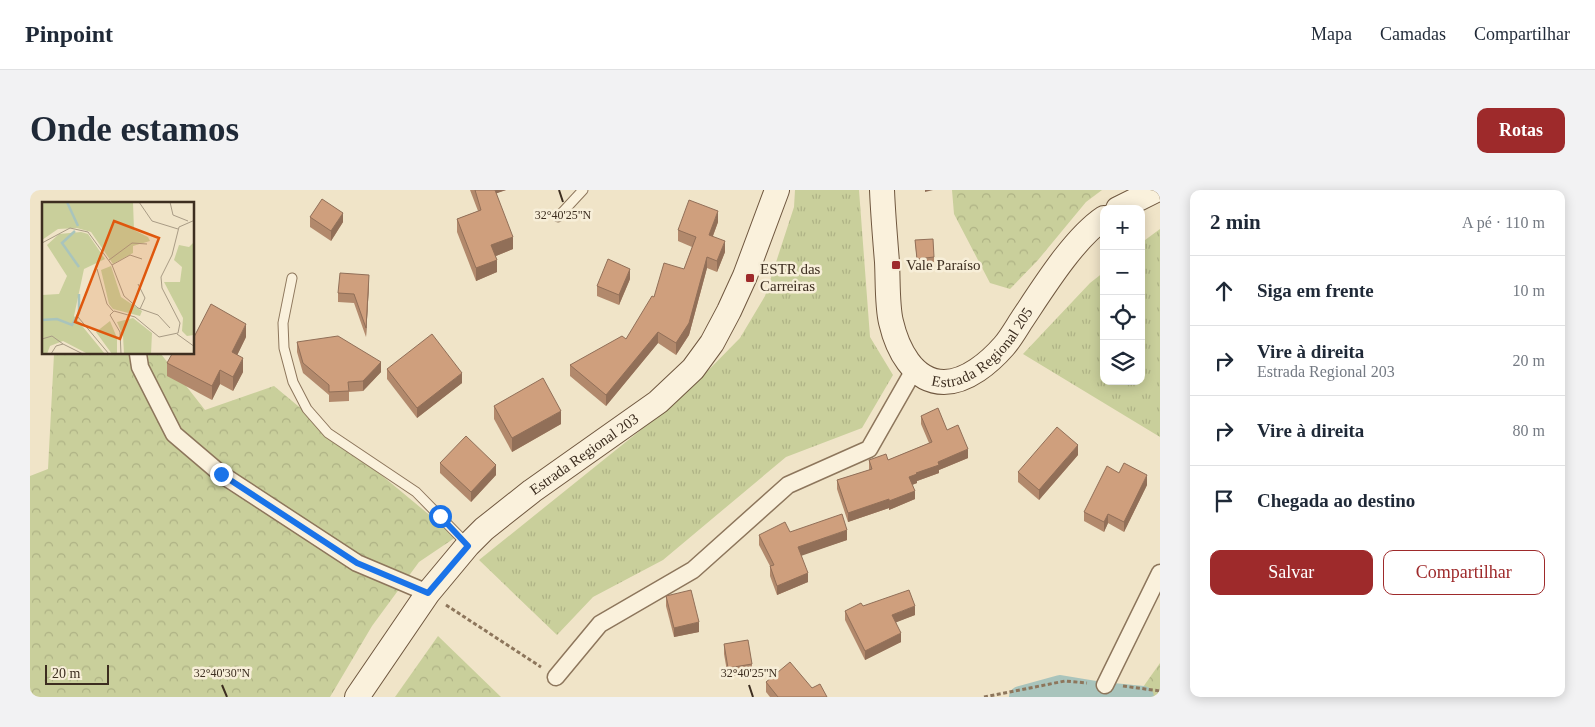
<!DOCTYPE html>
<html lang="pt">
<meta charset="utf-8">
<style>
body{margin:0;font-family:"Times New Roman",serif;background:#f2f2f3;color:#1f2937}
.controls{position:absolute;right:15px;top:15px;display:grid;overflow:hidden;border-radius:10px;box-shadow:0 2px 12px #0003}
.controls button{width:45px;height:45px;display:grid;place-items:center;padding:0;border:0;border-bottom:1px solid #e0e1e3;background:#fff;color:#1f2937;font:25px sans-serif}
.scale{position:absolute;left:15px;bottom:12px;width:64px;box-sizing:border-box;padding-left:5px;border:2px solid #3d2e20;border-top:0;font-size:14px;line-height:18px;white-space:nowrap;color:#3d2e20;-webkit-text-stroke:4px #f7eed8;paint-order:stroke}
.stop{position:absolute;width:15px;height:15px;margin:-11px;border:4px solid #1a73e8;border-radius:50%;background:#fff}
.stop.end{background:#1a73e8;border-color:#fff;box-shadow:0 1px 5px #0008}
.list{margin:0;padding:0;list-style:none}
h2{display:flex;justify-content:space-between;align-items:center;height:65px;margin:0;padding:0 20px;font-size:21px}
h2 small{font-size:16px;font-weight:400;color:#747a83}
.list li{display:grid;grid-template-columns:32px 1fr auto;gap:15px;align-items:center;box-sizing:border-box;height:70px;padding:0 20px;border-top:1px solid #e0e1e3}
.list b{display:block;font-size:19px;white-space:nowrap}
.list p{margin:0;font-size:16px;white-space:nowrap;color:#747a83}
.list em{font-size:16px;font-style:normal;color:#747a83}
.actions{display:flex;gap:10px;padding:15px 20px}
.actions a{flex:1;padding:11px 0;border:1px solid #9e2a2b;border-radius:10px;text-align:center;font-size:18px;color:#9e2a2b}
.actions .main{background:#9e2a2b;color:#fff}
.icon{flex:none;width:28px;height:28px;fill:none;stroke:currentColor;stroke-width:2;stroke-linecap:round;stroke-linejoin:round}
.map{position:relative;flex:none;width:1130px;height:507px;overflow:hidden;border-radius:10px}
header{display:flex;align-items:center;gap:30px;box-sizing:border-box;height:70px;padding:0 25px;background:#fff;border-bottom:1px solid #e0e1e3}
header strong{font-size:24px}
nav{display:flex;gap:28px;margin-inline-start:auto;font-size:18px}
.intro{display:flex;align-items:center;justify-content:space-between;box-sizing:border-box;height:120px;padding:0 30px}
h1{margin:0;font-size:35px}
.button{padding:12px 22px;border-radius:10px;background:#9e2a2b;color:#fff;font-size:18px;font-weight:700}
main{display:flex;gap:30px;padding:0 30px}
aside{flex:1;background:#fff;border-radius:10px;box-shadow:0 2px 12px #0003}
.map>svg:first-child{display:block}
</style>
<header>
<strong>Pinpoint</strong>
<nav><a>Mapa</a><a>Camadas</a><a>Compartilhar</a></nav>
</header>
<div class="intro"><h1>Onde estamos</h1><a class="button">Rotas</a></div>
<main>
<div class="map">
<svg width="1130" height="507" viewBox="0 0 1130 507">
<defs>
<pattern id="grass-tufts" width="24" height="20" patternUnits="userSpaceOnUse" patternTransform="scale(1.25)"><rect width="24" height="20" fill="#c9cf9b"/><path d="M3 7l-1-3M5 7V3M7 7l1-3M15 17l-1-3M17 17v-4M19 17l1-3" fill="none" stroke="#aeb285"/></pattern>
<pattern id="forest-crowns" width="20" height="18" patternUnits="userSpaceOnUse" patternTransform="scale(1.25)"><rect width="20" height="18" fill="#c9cf9b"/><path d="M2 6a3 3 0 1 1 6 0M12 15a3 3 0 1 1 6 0" fill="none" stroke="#aeb285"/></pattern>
</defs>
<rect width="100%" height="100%" fill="#f0e4c8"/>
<g fill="url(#grass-tufts)">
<path d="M765,0H829L840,147L863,185L832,238L756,267L633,370L563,407L527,445L449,370L653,206L710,148L735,106L764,17Z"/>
<path d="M1130,39V247L993,164L1060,93L1074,82V191H1111V53Z"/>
</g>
<g fill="url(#forest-crowns)">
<path d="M922,0H1072L1056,12L1008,70L980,99L960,93L924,24Z"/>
<path d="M24,164H131L175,220L244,196L426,347L389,372L342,436L300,507H0V286L18,279Z"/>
<path d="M408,446L471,507H365Z"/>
<path d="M1130,473V507H1106Z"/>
</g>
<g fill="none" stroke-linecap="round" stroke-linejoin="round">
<path stroke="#a9c4bc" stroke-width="22" d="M990,507L1030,496L1072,503L1113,507"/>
<defs>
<g id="lane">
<path d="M528,27L553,0"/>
<path d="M262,88L253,133L254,158L263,192L277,219L298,243L386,302L437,354"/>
</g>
<g id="street">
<path d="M108,164L110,177L144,244L191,284L327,373L398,403"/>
<path d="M526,487L570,434L663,380L758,295L839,259L884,180"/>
<path d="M1075,495L1130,383"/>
</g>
<g id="secondary">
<path id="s1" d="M852,0C853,24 855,48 857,72C858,90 857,116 861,132C867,158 883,192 914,192C937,192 960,172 974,156C981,148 987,137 993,128C1013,98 1044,48 1074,28"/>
<path d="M1088,19L1126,0"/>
<path id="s2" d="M327,507L398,403L438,355L454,339L502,301L628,212L663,179L682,153L699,121L715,86L747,0"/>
</g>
</defs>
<use href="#lane" stroke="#8d765c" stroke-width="11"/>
<use href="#street" stroke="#8d765c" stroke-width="19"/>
<use href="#secondary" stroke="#6f573f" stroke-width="26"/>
<g stroke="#8d765c" stroke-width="3" stroke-dasharray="4 2.5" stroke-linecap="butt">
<path d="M416,415L511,477"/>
<path d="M1093,496L1130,501"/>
<path d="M954,507L1035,491L1057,493"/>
</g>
<use href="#lane" stroke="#faf1dc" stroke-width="9"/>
<use href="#street" stroke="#faf1dc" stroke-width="16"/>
<use href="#secondary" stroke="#faf1dc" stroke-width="24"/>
</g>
<g fill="#b2896c">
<path d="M440,0H476L466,3L483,59L466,66L467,82L446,91L427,42V29L448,21Z"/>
<path d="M280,27L313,32L301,51L280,37Z"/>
<path d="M688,32L683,46L695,62L687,82L677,78L659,145L646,165L628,153L576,216L540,186V175L596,149L624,107L654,79L662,57L648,51V40Z"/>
<path d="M885,50L904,67V72L887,74Z"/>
<path d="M600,89L589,115L567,106V96Z"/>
<path d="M339,94L336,147L324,113L308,112V103Z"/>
<path d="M216,147L207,165L213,182L203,201L190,194L182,210L137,186V173Z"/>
<path d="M267,152L351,182L333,201L319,202V211L299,212V205L273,183L267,162Z"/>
<path d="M357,179L432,193L387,228L357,189Z"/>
<path d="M464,216L531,234L482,262L464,229Z"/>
<path d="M891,226L917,240L938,268L909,280V283L887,291V293L882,295L885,309L859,320V318L818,332L807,299V290L839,280V270H858L899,253L891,234Z"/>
<path d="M1048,265L1009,310L988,292V282Z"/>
<path d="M410,273L466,285L441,312L410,283Z"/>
<path d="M1089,283L1117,295L1094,342L1078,333L1074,342L1054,331V322Z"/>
<path d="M760,342L817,350L771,365L778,392L747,405L740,386V376L729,355V345Z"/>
<path d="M636,406L669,442L644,447L636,416Z"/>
<path d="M833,416L885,425L866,432L871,452L835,470L815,430V421Z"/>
<path d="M694,454L722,474V483L698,487L694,464Z"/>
<path d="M736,492L782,498L797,507H740L736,502Z"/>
</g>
<g fill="#916f58">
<path d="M462,0H476L462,5Z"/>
<path d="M895,0H903L895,2Z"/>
<path d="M688,21V32L679,56V45Z"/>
<path d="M313,23V32L301,51V41Z"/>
<path d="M483,47V59L461,68V55Z"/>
<path d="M695,51V62L687,82V71Z"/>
<path d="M677,67V78L659,145L646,165V153Z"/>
<path d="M467,70V82L446,91V78Z"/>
<path d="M600,79V89L589,115V105Z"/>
<path d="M339,85V94L336,147V138Z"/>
<path d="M216,134V147L202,176V162Z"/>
<path d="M628,142V153L576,216V205Z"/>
<path d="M213,168V182L203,201V187Z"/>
<path d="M351,172V182L333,201V191Z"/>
<path d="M190,180V194L182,210V196Z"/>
<path d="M432,183V193L387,228V218Z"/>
<path d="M531,221V234L482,262V248Z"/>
<path d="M1048,255V265L1009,310V300Z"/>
<path d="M938,259V268L909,280V283L887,291V293L879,296V287L886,283L908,272Z"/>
<path d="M466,275V285L441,312V302Z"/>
<path d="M1117,285V295L1094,342V332Z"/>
<path d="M885,301V309L859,320V311Z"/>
<path d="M859,309V318L818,332V323Z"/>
<path d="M1078,324V333L1074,342V332Z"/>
<path d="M817,340V350L768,367V357Z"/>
<path d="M778,383V392L747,405V396Z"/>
<path d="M885,416V425L862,434V425Z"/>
<path d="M669,432V442L644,447V438Z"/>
<path d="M871,443V452L835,470V461Z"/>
</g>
<g fill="#cf9f7d" stroke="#916f58">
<path d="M445,0H465L483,47L461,55L467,70L446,78L427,29L451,20Z"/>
<path d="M292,9L313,23L301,41L280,27Z"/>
<path d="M659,10L688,21L679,45L695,51L687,71L677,67L659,133L646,153L628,142L576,205L540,175L592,146L596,149L622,106L624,107L634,73L654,79L666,47L648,40Z"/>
<path d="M903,49L904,67L887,69L885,50Z"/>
<path d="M578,69L600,79L589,105L567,96Z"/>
<path d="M310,83L339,85L336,138L324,104L308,103Z"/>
<path d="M181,114L216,134L202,162L213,168L203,187L190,180L182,196L137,173L142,164H164V147Z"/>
<path d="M402,144L432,183L387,218L357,179Z"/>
<path d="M308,146L351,172L333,191L318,192L319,201L299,202V195L273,173L267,152Z"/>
<path d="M513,188L531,221L482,248L464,216Z"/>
<path d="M908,218L917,240L928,235L938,259L908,272L909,275L886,283L887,284L879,287L885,301L859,311V309L818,323L807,290L842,279L839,270L856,264L858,270L902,252L891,226Z"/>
<path d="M1027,237L1048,255L1009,300L988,282Z"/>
<path d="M436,246L466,275L441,302L410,273Z"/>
<path d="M1094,273L1117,285L1094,332L1078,324L1074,332L1054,322L1077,276L1089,283Z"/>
<path d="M812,324L817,340L768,357L778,383L747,396L740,376L744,375L729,345L755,332L760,342Z"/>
<path d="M661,400L669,432L644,438L636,406Z"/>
<path d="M879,400L885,416L862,425L871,443L835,461L815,421L831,413L833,416Z"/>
<path d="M718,450L722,474L698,478L694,454Z"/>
<path d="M760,472L782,498L790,494L797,507H748L736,492Z"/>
</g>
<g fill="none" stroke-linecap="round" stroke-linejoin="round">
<path stroke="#1a73e8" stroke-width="6" d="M191,284L327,373L398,403L438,356L410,326"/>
</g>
<path fill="none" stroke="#3d2e20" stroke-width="2" d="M529,0L533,12M192,495L197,507M719,495L723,507"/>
<g fill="#9e2a2b" stroke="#f7eed8" stroke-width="2">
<rect x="861" y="70" width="10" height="10" rx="2.5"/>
<rect x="715" y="83" width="10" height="10" rx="2.5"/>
</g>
<g text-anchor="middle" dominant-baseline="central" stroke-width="5" stroke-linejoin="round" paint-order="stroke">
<g font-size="15" fill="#3d2e20" stroke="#f7eed8" text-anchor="start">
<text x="876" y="75">Vale Paraíso</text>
<text x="730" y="79">ESTR das<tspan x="730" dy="17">Carreiras</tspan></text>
</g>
<g font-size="15" fill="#3d2e20" stroke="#f7eed8">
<text stroke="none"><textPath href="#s1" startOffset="271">Estrada Regional 205</textPath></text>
<text stroke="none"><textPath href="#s2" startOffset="336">Estrada Regional 203</textPath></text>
</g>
</g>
<g transform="translate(12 12)">
<rect width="152" height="152" fill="#f0e4c8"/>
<path d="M69,64L79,95L100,109L98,114L71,107L67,102L59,68ZM68,119L75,136V152H70L54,130Z" fill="#c9cf9b"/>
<path d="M0,0H91L92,28L106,35L108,39L91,44V51L71,62L49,30L35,26L16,27L0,38ZM39,30L46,32L63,57L42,67L32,114L63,152H46L21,139L8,144L5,152H0V93L17,92L25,74L5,43L17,32ZM152,40V133L145,134L140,129L141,116L122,80H138L140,65L132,58L137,43L147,45ZM91,116L110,131L109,152H82L81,134L75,120Z" fill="#c9cf9b"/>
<path fill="none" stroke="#a9c4bc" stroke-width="2.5" d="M25,0L36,24M33,29L20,41L37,65M0,118L15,117L30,123L37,111V92"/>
<path fill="none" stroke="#a89b85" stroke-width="1" d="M97,0L110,19L136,27M128,0L131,13L146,19M0,41L28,26L46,30L70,63L82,94L96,106L116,113L128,126M67,58L90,41L105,42M70,63L88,53L100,57M55,67L65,102L71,109M96,82L103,96L98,107M36,115L67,152M135,132L153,145M0,137L10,134L21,142M9,152L14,144L21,142L41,152M79,152L78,130L68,113L72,109L93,115L117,135L136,131L138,121L120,86L119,75L130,53L137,25L153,18"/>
<path fill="#df570d" fill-opacity="0.15" stroke="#df570d" stroke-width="2.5" d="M72,19L117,36L78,137L33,120Z"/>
<rect width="152" height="152" fill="none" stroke="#3d2e20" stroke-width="2.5"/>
</g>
<g font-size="12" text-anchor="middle" fill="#3d2e20" stroke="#f7eed8" stroke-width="5" stroke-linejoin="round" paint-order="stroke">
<text x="533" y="29">32°40'25"N</text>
<text x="192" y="487">32°40'30"N</text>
<text x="719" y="487">32°40'25"N</text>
</g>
</svg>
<div class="controls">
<button>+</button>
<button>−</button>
<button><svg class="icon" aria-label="locate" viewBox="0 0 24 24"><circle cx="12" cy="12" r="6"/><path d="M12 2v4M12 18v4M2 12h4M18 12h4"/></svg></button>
<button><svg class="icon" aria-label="layers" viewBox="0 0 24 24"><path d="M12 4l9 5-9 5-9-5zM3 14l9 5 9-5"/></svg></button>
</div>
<div class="scale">20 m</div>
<div class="stop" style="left:410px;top:326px"></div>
<div class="stop end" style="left:191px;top:284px"></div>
</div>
<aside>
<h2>2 min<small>A pé · 110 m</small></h2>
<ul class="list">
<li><svg class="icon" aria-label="ahead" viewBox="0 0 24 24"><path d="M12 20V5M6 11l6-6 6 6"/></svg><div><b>Siga em frente</b></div><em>10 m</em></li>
<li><svg class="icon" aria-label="right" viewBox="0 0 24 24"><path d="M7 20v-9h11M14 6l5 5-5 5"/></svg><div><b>Vire à direita</b><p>Estrada Regional 203</p></div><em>20 m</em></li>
<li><svg class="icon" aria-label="right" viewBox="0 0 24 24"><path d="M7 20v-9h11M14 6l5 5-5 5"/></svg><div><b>Vire à direita</b></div><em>80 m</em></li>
<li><svg class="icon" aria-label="arrive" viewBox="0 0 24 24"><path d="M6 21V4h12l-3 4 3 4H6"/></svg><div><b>Chegada ao destino</b></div></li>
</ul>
<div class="actions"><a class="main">Salvar</a><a>Compartilhar</a></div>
</aside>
</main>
